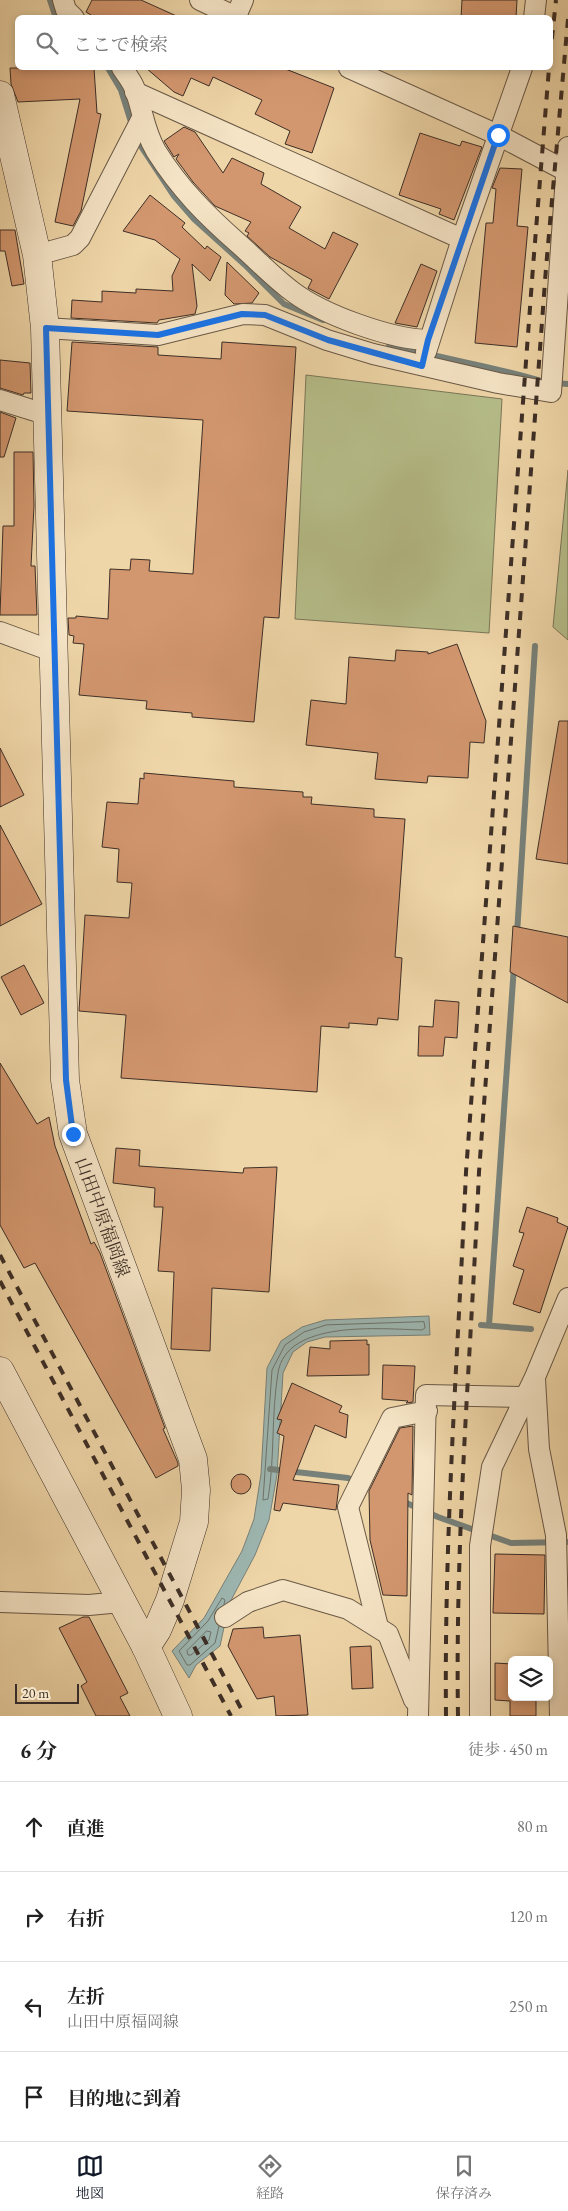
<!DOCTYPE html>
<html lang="ja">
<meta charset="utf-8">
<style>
body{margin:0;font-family:"EB Garamond","Noto Serif JP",serif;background:#f6f6f6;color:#222}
.controls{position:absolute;right:15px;bottom:15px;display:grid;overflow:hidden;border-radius:8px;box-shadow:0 2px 8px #0003}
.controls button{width:45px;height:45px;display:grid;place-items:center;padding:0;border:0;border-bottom:1px solid #e0e0e0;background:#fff;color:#222;font:25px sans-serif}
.scale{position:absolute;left:15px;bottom:12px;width:64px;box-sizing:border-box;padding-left:5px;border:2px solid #3d2f27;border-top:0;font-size:14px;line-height:18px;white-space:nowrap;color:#3d2f27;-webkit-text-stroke:4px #f5e4c6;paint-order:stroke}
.stop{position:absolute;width:15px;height:15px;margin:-11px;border:4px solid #1a73e8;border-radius:50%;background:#fff}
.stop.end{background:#1a73e8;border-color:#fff;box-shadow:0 1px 5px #0008}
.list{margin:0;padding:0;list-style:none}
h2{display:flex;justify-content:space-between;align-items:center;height:65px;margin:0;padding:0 20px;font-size:21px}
h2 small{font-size:16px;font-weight:400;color:#767676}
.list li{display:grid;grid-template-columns:32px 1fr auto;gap:15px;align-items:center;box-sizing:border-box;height:90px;padding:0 20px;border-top:1px solid #e0e0e0}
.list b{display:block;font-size:19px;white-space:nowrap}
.list p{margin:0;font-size:16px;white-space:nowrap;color:#767676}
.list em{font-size:16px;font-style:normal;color:#767676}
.icon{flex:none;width:28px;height:28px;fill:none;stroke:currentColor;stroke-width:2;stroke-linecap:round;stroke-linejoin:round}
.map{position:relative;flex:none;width:568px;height:1716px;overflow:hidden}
.search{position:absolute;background:#fff;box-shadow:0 2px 8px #0003;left:15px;right:15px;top:15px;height:55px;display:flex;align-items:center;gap:12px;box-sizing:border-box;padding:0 18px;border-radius:8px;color:#767676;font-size:19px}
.sheet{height:425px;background:#fff}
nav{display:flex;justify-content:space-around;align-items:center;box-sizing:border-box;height:70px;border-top:1px solid #e0e0e0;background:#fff;font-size:14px;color:#767676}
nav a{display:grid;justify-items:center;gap:2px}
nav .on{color:#111827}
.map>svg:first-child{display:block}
</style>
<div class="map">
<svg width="568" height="1716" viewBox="0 0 568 1716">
<rect width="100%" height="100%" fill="#efd6a8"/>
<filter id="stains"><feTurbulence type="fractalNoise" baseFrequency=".004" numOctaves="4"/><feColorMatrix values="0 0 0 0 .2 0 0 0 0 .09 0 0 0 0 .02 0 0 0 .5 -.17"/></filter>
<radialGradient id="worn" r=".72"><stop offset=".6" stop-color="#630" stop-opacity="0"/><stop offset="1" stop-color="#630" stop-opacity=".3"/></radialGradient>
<g fill="#b6be8a" stroke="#7a7658">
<path d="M306,375L502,399L489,633L295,619Z"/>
<path d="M568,470V640L553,627Z"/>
</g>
<path fill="#9db7b2" stroke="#77817a" d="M429,1316L430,1335L325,1337L307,1342L293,1352L283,1373L277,1475L269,1520L255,1555L229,1604L220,1646L196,1665L189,1678L172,1651L204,1618L242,1551L254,1519L261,1474L267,1368L281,1341L302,1327L325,1320Z"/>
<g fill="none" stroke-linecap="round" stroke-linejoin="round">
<g stroke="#6d736c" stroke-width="1">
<path d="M424,1322L425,1328L422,1330C382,1329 286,1319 278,1373C271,1415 275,1458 268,1499L263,1500L272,1370L285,1345L304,1332L326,1325Z"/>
<path d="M219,1626L215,1643L190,1665H187L179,1651L208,1621L222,1598L225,1600L224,1604"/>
<path d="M207,1631L211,1632L209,1640L191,1655H188L187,1651Z"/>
</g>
<g stroke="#77817a" stroke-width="6">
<path d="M50,0L56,18"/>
<path d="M108,68L121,90L132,125"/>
<path d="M135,137L174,196L194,219L245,265L284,304L323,320"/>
<path d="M389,344C440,359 493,366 544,382"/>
<path d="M554,383L568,384"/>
<path d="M517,934L535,646"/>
<path d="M481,1325L531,1329"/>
<path d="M489,1325L514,966"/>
<path d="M270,1469L348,1478L359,1482"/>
<path d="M402,1501L438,1517L511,1543L568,1542"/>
</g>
</g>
<g fill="#d3976f" stroke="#3d2f27">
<path d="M92,0H141L181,18H96L86,12Z"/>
<path d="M462,0H517L516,18H461Z"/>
<path d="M10,68H94L97,113L101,114L81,211L73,226L55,222L80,99L18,102L11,84Z"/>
<path d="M146,68H283L334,88L312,153L285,144L290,131L255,114L262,100L213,77L209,86L191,78L183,96L174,92Z"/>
<path d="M184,127L195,132L223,173L232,158L264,173L261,184L301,207L289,228L325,249L333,232L358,244L329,299L308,288L312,280L270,257L247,236L249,233L245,231L251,222L215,206L193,182L176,159L179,154L174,157L164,141Z"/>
<path d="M420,133L460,146L462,141L482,147L454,220L439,214L441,209L399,195Z"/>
<path d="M500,168L522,169L517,226L528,227L517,347L475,343L486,223H493L496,189L492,188Z"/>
<path d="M150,195L185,223L182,227L205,249L207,246L221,257L210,281L192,264L197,306L195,314L159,320L157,323L71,318L72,300L102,302V291L136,293V289L173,291L172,276L180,259L155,240L123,231Z"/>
<path d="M0,230H15L24,284L12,286L5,251H0Z"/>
<path d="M227,262L259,293L252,303L234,304L225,295Z"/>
<path d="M421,264L437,271L417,327L395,323Z"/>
<path d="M72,342L158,347V355L221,359L222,342L296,347L279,618L264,617L254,722L192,717V713L146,709L147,701L79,695L84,644L73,643L74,636L69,635L68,618H76V616L108,619L110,569L130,570L131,559L150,560L149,571L193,574L203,420L67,411Z"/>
<path d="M0,360L30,363L31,393H24L23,395L0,388Z"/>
<path d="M0,412L16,418L4,457H0Z"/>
<path d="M14,452H33L34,506L31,566H35L37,615H0L3,526H14Z"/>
<path d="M457,644L486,721L484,743L470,742L468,778L428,776L427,783L375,779L378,753L306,745L311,700L346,704L349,657L395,661L396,650L428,652V654Z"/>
<path d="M559,721H568V864L536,859Z"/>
<path d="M0,748L24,795L0,807Z"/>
<path d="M144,773L234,781V787L303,792V797H312L311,804L374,809V817L405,819L395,957L402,958L398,1020L378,1018L377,1025L349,1023V1028L321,1026L317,1092L121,1078L126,1015L79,1011L85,915L129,918L132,883L117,882L119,849L102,847L107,802L138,804L140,778L144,779Z"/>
<path d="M0,825L42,904L0,926Z"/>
<path d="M513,926L568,937V1003L510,972Z"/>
<path d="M24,965L44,1003L21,1015L1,977Z"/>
<path d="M435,1000L459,1002L457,1038L445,1037L443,1056H418L419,1026L433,1027Z"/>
<path d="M0,1063L37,1124L49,1117L55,1146L91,1244L94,1242L100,1253L165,1428L163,1429L178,1463V1466L156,1478L35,1263L24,1268L0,1225Z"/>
<path d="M116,1148L140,1150L139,1166L243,1173L244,1168L277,1167L269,1292L212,1288L210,1351L171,1349L174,1272L158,1271L163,1207H154L155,1188L113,1183Z"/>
<path d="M527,1207L558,1218L557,1222L568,1227L540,1313L513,1304L524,1270L513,1266L524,1233L519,1232Z"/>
<path d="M367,1340V1345L369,1344V1375L307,1376L310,1347L330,1349V1341Z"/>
<path d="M383,1365L415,1366L413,1402L406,1403L408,1401L382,1399Z"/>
<path d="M292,1383L342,1406L339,1412L348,1415L346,1438L315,1425L293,1480L339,1485L336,1510L283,1503L280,1511L274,1510L284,1436L277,1433L282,1420L277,1419Z"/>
<path d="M413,1426L412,1495L408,1493L407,1596L383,1595L370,1540L369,1491L400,1428Z"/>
<circle cx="241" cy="1484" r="10"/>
<path d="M495,1554L545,1555L544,1614L493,1613Z"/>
<path d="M83,1617H89L128,1693L120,1697L130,1716H96L81,1686L87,1682L59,1628Z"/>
<path d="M263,1627L264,1638L300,1635L308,1715L276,1716L274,1696L257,1699L228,1646L233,1629Z"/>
<path d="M371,1646L373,1688L352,1689L350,1647Z"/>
<path d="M495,1663L512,1664V1697H536V1716H510V1701L495,1700Z"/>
</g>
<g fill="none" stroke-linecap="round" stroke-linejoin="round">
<defs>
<g id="street">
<path d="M63,0L66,10L74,18"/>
<path d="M200,0L238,18"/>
<path d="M236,16L243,0"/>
<path d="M534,18L536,0"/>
<path d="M122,68C126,74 131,80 134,87C143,109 143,129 156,151C180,189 206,215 239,244C257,260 274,278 293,292C324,315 390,339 428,340"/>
<path d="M349,68L498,135L568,172"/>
<path d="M135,92L462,239"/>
<path d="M37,255L73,245L80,238L142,118"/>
<path d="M45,328L158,335L243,314L265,315L327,340L373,354L498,383L551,392L568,147"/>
<path d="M426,352L462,239L522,68"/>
<path d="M0,400L48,415"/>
<path d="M0,632L52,651"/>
<path d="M535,1379L539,1449L556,1535L560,1716"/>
<path d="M0,1602L89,1605L121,1602"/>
<path d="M225,1617L248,1602L283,1590L348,1609L388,1634L414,1700"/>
<path d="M378,1627L348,1507L392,1418L427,1411"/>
<path d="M418,1716L426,1395L525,1397"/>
<path d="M480,1716V1546L492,1467L535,1377L568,1298"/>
</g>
<g id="secondary">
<path d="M0,95L37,255L45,328L65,1080L73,1134L193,1459L196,1490L194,1522L170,1600L157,1630L146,1647"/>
<path d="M0,1371L146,1647L178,1716"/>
</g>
</defs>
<use href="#street" stroke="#6a5947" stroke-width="22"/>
<use href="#secondary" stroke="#3d2f27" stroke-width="29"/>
<use href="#street" stroke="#f5e4c6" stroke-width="20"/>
<use href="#secondary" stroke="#f5e4c6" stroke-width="28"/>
<g stroke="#3d2f27" stroke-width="4" stroke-dasharray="9 9" stroke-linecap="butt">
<path d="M550,57L556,0"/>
<path d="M0,1255L245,1716"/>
<path d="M0,1281L231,1716"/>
<path d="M446,1716C444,1534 458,1354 466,1172L533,267L549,68"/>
<path d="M458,1716C455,1534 471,1354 479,1172L546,268L568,19"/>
</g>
</g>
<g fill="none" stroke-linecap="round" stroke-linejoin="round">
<path stroke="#1a73e8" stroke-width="6" d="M73,1134L66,1080L46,328L158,335L242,314L265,315L328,340L422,366L428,340L498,135"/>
</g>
<g text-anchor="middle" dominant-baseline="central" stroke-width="4.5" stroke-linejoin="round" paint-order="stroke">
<g font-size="18" fill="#3d2f27" stroke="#f5e4c6">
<text transform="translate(103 1217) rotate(70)">山田中原福岡線</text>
</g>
</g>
<rect width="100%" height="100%" filter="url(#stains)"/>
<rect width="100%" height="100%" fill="url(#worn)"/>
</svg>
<div class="controls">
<button><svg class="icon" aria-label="layers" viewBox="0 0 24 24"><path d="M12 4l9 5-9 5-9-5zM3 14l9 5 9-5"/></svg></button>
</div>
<div class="scale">20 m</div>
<div class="stop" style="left:498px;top:135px"></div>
<div class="stop end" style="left:73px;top:1134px"></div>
<div class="search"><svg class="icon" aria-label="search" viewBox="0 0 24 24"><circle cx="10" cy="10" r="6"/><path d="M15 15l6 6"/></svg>ここで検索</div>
</div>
<section class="sheet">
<h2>6 分<small>徒歩 · 450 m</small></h2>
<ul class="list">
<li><svg class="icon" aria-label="ahead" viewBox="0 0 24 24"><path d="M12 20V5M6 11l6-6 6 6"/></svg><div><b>直進</b></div><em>80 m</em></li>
<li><svg class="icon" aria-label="right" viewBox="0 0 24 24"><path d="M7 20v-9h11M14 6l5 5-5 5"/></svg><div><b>右折</b></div><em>120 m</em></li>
<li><svg class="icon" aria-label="left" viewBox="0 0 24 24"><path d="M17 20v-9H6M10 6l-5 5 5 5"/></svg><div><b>左折</b><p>山田中原福岡線</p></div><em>250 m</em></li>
<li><svg class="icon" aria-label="arrive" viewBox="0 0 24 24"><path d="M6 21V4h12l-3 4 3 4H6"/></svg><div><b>目的地に到着</b></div></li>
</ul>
</section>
<nav>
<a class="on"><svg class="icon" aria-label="map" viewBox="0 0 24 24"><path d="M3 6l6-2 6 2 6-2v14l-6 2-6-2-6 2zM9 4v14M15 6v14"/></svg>地図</a>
<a><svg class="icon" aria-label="directions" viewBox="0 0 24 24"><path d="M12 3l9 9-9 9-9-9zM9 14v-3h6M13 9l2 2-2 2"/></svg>経路</a>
<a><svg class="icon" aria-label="saved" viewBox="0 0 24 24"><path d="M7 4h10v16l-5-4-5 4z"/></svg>保存済み</a>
</nav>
